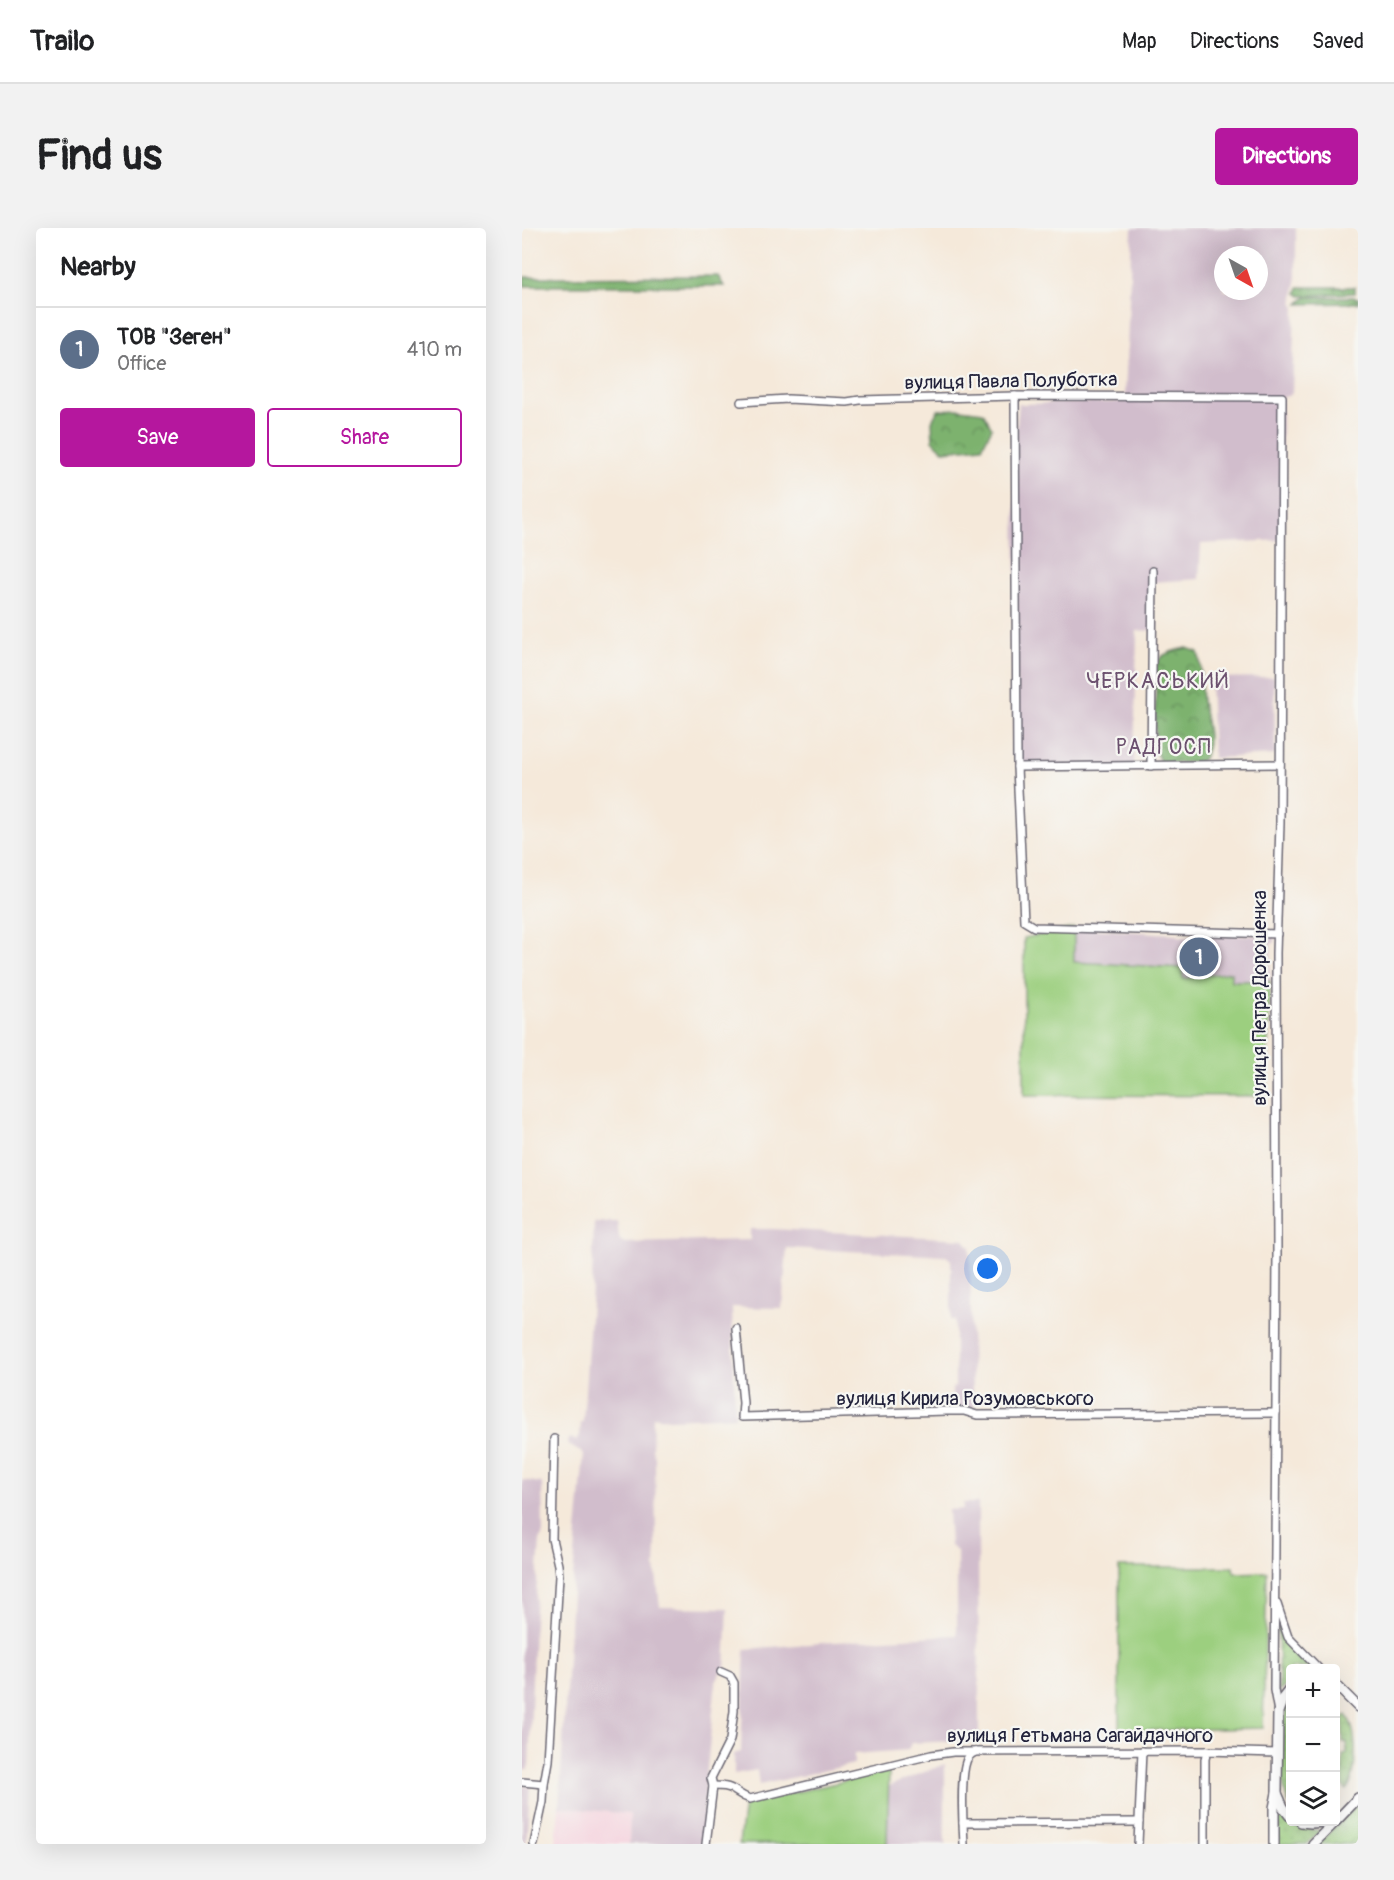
<!DOCTYPE html>
<meta charset="utf-8">
<style>
body{margin:0;font-family:Pangolin,sans-serif;background:#f2f2f2;color:#202124}
.controls{position:absolute;right:18px;bottom:18px;display:grid;overflow:hidden;border-radius:6px;box-shadow:0 6px 24px #0002}
.controls button{width:54px;height:54px;display:grid;place-items:center;padding:0;border:0;border-bottom:2px solid #e0e0e0;background:#fff;color:#202124;font:30px sans-serif}
.compass{position:absolute;left:692px;top:18px;width:54px;height:54px;border-radius:50%;background:#fff;box-shadow:0 6px 24px #0002;rotate:140deg}
.you{position:absolute;left:466px;top:1041px;width:21px;height:21px;margin:-15px;border:4px solid #fff;border-radius:50%;background:#1a73e8;box-shadow:0 0 0 9px #1a73e833}
.badge{display:grid;place-items:center;width:39px;height:39px;border-radius:50%;background:#b5179e;color:#fff;font-size:20px;font-weight:700}
.pin{position:absolute;translate:-50% -50%;border:3px solid #fff;box-shadow:0 2px 6px #0006}
.list{margin:0;padding:0;list-style:none}
h2{display:flex;justify-content:space-between;align-items:center;height:78px;margin:0;padding:0 24px;font-size:26px}
h2 small{font-size:20px;font-weight:400;color:#757577}
.list li{display:grid;grid-template-columns:39px 1fr auto;gap:18px;align-items:center;box-sizing:border-box;height:84px;padding:0 24px;border-top:2px solid #e0e0e0}
.list b{display:block;font-size:22px;white-space:nowrap}
.list p{margin:0;font-size:20px;white-space:nowrap;color:#757577}
.list em{font-size:20px;font-style:normal;color:#757577}
.actions{display:flex;gap:12px;padding:18px 24px}
.actions a{flex:1;padding:14px 0;border:2px solid #b5179e;border-radius:6px;text-align:center;font-size:21px;color:#b5179e}
.actions .main{background:#b5179e;color:#fff}
.icon{flex:none;width:33px;height:33px;fill:none;stroke:currentColor;stroke-width:2;stroke-linecap:round;stroke-linejoin:round}
.map{position:relative;flex:none;width:836px;height:1616px;overflow:hidden;border-radius:6px}
header{display:flex;align-items:center;gap:36px;box-sizing:border-box;height:84px;padding:0 30px;background:#fff;border-bottom:2px solid #e0e0e0}
header strong{font-size:28px}
nav{display:flex;gap:33px;margin-inline-start:auto;font-size:21px}
.intro{display:flex;align-items:center;justify-content:space-between;box-sizing:border-box;height:144px;padding:0 36px}
h1{margin:0;font-size:42px}
.button{padding:15px 27px;border-radius:6px;background:#b5179e;color:#fff;font-size:21px;font-weight:700}
main{display:flex;gap:36px;padding:0 36px}
aside{flex:1;background:#fff;border-radius:6px;box-shadow:0 6px 24px #0002}
.map>svg:first-child{display:block}
</style>
<header>
<strong>Trailo</strong>
<nav><a>Map</a><a>Directions</a><a>Saved</a></nav>
</header>
<div class="intro"><h1>Find us</h1><a class="button">Directions</a></div>
<main>
<aside>
<h2>Nearby<small></small></h2>
<ul class="list">
<li><span class="badge" style="background:#5c6f8a">1</span><div><b>ТОВ &quot;Зеген&quot;</b><p>Office</p></div><em>410 m</em></li>
</ul>
<div class="actions"><a class="main">Save</a><a>Share</a></div>
</aside>
<div class="map">
<svg width="836" height="1616" viewBox="0 0 836 1616">
<defs>
<pattern id="grass-dots" width="8" height="8" patternUnits="userSpaceOnUse" patternTransform="scale(1.5)"><rect width="8" height="8" fill="#9ccf7f"/><path d="M2 2h.1M6 6h.1" fill="none" stroke="#86b16f" stroke-width="1.8" stroke-linecap="round"/></pattern>
<pattern id="forest-crowns" width="20" height="18" patternUnits="userSpaceOnUse" patternTransform="scale(1.5)"><rect width="20" height="18" fill="#7db26e"/><path d="M2 6a3 3 0 1 1 6 0M12 15a3 3 0 1 1 6 0" fill="none" stroke="#66905c"/></pattern>
<pattern id="park-crowns" width="20" height="18" patternUnits="userSpaceOnUse" patternTransform="scale(1.5)"><rect width="20" height="18" fill="#9ccf7f"/><path d="M2 6a3 3 0 1 1 6 0M12 15a3 3 0 1 1 6 0" fill="none" stroke="#86b16f"/></pattern>
</defs>
<rect width="100%" height="100%" fill="#f6f6f2"/>
<filter id="ink" filterUnits="userSpaceOnUse"><feTurbulence type="fractalNoise" baseFrequency=".0167" numOctaves="2"/><feDisplacementMap in="SourceGraphic" scale="12" xChannelSelector="R" yChannelSelector="G"/><feConvolveMatrix kernelMatrix="1 2 1 2 8 2 1 2 1" color-interpolation-filters="sRGB"/></filter>
<filter id="wash" filterUnits="userSpaceOnUse"><feTurbulence type="fractalNoise" baseFrequency=".008" numOctaves="4" result="noise"/><feDisplacementMap in="SourceGraphic" scale="24" xChannelSelector="R" yChannelSelector="G"/><feGaussianBlur stdDeviation="1.35" result="paint"/><feColorMatrix in="noise" values="0 0 0 0 0 0 0 0 0 0 0 0 0 0 0 0 0 1.4 0 .05"/><feComposite in="paint" operator="in"/></filter>
<g filter="url(#wash)">
<rect width="100%" height="100%" fill="#f5e9da"/>
<path fill="#f5cfdc" d="M37,1579L108,1586L107,1616H34Z"/>
<g fill="#d1bdcc" fill-rule="evenodd">
<path d="M610,0H774V53L771,77L773,78L770,165L766,168L760,169L759,312L679,316L677,351L631,354V402L615,403L612,538L495,539L493,219L497,176L591,174L668,169L603,168ZM701,27H737V63H701Z"/>
<path d="M752,449L753,527L691,530L688,450Z"/>
<path d="M552,700L651,706L660,709L753,707V715H749L748,753H709V744L660,751V740L552,734Z"/>
<path d="M72,993H95L97,1010L100,1015L228,1012V1001H250L441,1011L448,1019L450,1167L452,1168V1180H430V1160L433,1159V1092H429V1032L424,1028L265,1020L260,1080L210,1079L213,1188L147,1191L131,1188L130,1221L133,1229L134,1318L133,1338L138,1379L206,1380L203,1442L199,1444L194,1453L184,1550L180,1616H107L108,1586L37,1579L51,1349L62,1226L45,1216L48,1210L55,1213L58,1207L59,1194H61L70,1060Z"/>
<path d="M0,1252L20,1255L21,1305L18,1313L12,1395L7,1541H0Z"/>
<path d="M441,1275H456L457,1512L389,1515L386,1522L332,1526V1536L237,1557L235,1542L212,1546V1526L219,1524L223,1421L312,1414L435,1407V1323L428,1318L426,1282L441,1281Z"/>
<path d="M423,1536V1616H365L367,1558Z"/>
<path d="M0,1558L8,1559L4,1616H0Z"/>
</g>
<g fill="url(#grass-dots)" stroke="#5f785d" stroke-width="1.5">
<path d="M756,1395L767,1417L790,1440H768V1453L757,1464Z"/>
<path d="M768,1472V1577C757,1559 757,1491 768,1472Z"/>
<path d="M824,1487C836,1502 836,1549 824,1562L821,1558V1527L825,1526V1514H821V1489Z"/>
<path d="M756,1585C772,1601 778,1600 799,1603L785,1616H756Z"/>
</g>
<g fill="url(#forest-crowns)" stroke="#506a54" stroke-width="1.5">
<path d="M196,48L202,58H2V49Z"/>
<path d="M777,59H833V65L779,68L775,65Z"/>
<path d="M786,69H833L836,70V75L777,76L783,70Z"/>
<path d="M438,181L461,184L470,200L460,219L422,223L411,213L410,193L416,182Z"/>
<path d="M665,420L676,424C681,441 678,456 680,473C683,491 693,518 678,534L644,535L638,534L633,521L634,436C641,424 651,423 665,420Z"/>
</g>
<path fill="url(#park-crowns)" stroke="#5f785d" stroke-width="1.5" d="M836,1576V1616H796Z"/>
<g fill="#9ccf7f" stroke="#5f785d" stroke-width="1.5">
<path d="M552,700V734L660,740L661,751L709,744V753H748L744,868L502,867V710Z"/>
<path d="M597,1339H711L712,1345L745,1344L741,1500L597,1503Z"/>
<path d="M367,1543L365,1616H217L222,1576Z"/>
</g>
</g>
<g filter="url(#ink)">
<g fill="none" stroke-linecap="round" stroke-linejoin="round">
<defs>
<g id="minor">
<path d="M493,168L495,539L502,693L512,699L755,706"/>
<path d="M219,174L266,171L325,174L338,172L493,168L760,169L758,595L754,725L755,1026L752,1462L756,1484"/>
<path d="M629,538L631,343"/>
<path d="M495,539L758,536"/>
<path d="M214,1100L221,1175L220,1189L425,1183H442L455,1187L754,1185"/>
<path d="M755,1376L766,1409L796,1440"/>
<path d="M0,1554L22,1556"/>
<path d="M191,1558C199,1558 207,1558 213,1563C219,1567 221,1569 228,1571L409,1527L431,1524L685,1523L755,1525"/>
<path d="M441,1595L617,1594"/>
<path d="M12,1616L21,1574L22,1556L26,1533L37,1348L36,1337L30,1311L32,1211"/>
<path d="M184,1616L191,1558L189,1550L208,1512L212,1483V1455L208,1448L199,1444"/>
<path d="M442,1616C441,1596 438,1552 444,1534C445,1530 449,1526 453,1524"/>
<path d="M616,1616L620,1523"/>
<path d="M683,1616V1531L685,1523"/>
</g>
<g id="secondary">
<path d="M814,1457L836,1479"/>
<path d="M755,1565L761,1579L768,1588"/>
<path d="M814,1593L836,1570"/>
<path d="M779,1594L789,1595L803,1594"/>
<path d="M752,1616V1580L755,1565L756,1484L761,1470L768,1461"/>
<path d="M791,1616L813,1594"/>
</g>
</defs>
<use href="#minor" stroke="#6c6873" stroke-width="10"/>
<use href="#secondary" stroke="#6c6873" stroke-width="12"/>
<use href="#minor" stroke="#fff" stroke-width="7"/>
<use href="#secondary" stroke="#fff" stroke-width="9"/>
</g>
</g>
<g text-anchor="middle" dominant-baseline="central" stroke-width="4.5" stroke-linejoin="round" paint-order="stroke">
<g font-size="20" fill="#22223b" stroke="#f6f6f2">
<text transform="translate(489 153) rotate(-1)">вулиця Павла Полуботка</text>
<text transform="translate(737 770) rotate(-90)">вулиця Петра Дорошенка</text>
<text x="443" y="1170">вулиця Кирила Розумовського</text>
<text x="558" y="1507">вулиця Гетьмана Сагайдачного</text>
</g>
<g font-size="21" letter-spacing="1.5" fill="#6b506e" stroke="#f6f6f2">
<text x="642" y="519">РАДГОСП</text>
</g>
<g font-size="22" letter-spacing="1.5" fill="#6b506e" stroke="#f6f6f2">
<text x="636" y="453">ЧЕРКАСЬКИЙ</text>
</g>
</g>
</svg>
<div class="controls">
<button>+</button>
<button>−</button>
<button><svg class="icon" aria-label="layers" viewBox="0 0 24 24"><path d="M12 4l9 5-9 5-9-5zM3 14l9 5 9-5"/></svg></button>
</div>
<svg class="compass" viewBox="-18 -18 36 36"><path d="M0-13l5 13h-10z" fill="#e53935"/><path d="M0 13l5-13h-10z" fill="#757577"/></svg>
<div class="you"></div>
<div class="pin badge" style="left:677px;top:729px;background:#5c6f8a">1</div>
</div>
</main>
